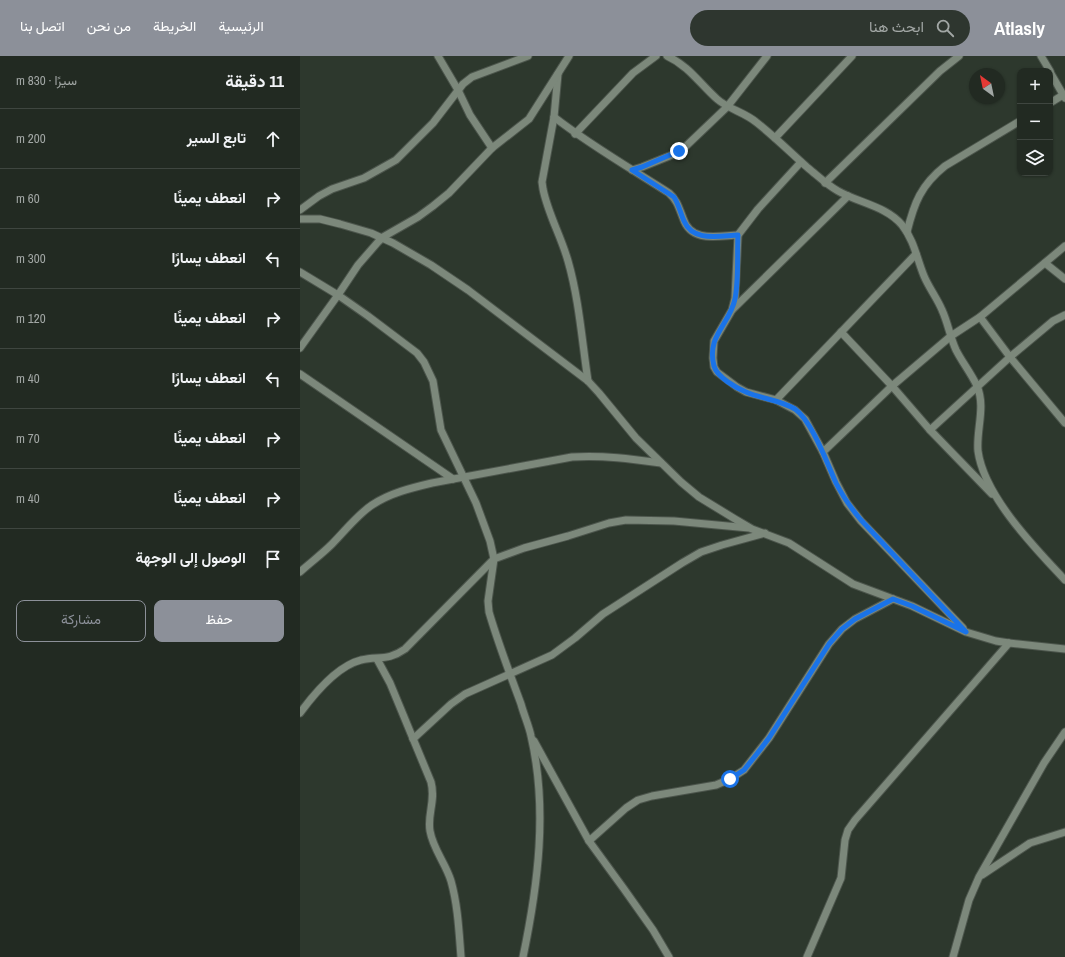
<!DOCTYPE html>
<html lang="ar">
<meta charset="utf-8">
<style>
body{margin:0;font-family:"Archivo Narrow",Vazirmatn,sans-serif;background:#2e362f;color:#f1f3f6;direction:rtl}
.controls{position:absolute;right:12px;top:12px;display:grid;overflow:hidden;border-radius:8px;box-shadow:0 1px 3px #0004}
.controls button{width:36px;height:36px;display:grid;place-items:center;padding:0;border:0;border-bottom:1px solid #3f4640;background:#222a22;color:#f1f3f6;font:20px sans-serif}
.compass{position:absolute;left:669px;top:12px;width:36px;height:36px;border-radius:50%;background:#222a22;box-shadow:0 1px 3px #0004;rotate:327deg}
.stop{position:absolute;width:12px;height:12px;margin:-9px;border:3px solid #1a73e8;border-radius:50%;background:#fff}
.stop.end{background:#1a73e8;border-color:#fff;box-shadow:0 1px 4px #0008}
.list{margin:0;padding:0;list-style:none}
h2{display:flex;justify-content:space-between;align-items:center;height:52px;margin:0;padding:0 16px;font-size:17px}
h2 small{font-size:13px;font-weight:400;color:#a2a7a5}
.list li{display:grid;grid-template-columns:26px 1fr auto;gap:12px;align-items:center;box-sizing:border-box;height:60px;padding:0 16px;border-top:1px solid #3f4640}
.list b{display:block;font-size:15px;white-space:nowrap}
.list em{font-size:13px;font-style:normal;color:#a2a7a5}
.actions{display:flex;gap:8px;padding:12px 16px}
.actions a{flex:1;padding:9px 0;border:1px solid #8c9099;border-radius:8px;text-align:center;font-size:14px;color:#8c9099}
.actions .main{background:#8c9099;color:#fff}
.icon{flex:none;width:22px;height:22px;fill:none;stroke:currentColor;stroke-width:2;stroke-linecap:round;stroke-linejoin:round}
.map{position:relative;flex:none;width:765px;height:901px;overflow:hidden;direction:ltr}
header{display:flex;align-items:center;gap:24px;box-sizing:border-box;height:56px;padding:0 20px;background:#8c9099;color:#fff}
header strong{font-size:19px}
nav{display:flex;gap:22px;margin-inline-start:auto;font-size:14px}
.search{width:280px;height:36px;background:#2e362f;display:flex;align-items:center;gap:10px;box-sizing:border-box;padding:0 14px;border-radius:22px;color:#a2a7a5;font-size:15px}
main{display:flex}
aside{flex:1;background:#222a22}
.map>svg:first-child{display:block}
</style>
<header>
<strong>Atlasly</strong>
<div class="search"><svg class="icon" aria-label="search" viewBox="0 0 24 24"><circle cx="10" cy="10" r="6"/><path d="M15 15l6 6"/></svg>ابحث هنا</div>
<nav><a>الرئيسية</a><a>الخريطة</a><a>من نحن</a><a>اتصل بنا</a></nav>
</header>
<main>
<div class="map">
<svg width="765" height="901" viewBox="0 0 765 901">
<rect width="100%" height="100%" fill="#2d382d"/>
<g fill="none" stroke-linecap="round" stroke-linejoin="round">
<defs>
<g id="street">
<path d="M138,0L158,34L170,59L192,92"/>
<path d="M367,0C389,10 400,28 417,43C428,53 444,56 456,66C474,80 491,97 508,112C518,120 527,129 538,135C559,147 586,150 602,169C614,184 617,203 624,220C629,232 637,242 642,254C648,267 650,281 656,294C662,306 671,317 677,330C686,351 676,374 678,395C684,440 735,492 765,524"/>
<path d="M741,0L750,15"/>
<path d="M750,16L765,42"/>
<path d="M258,18L254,61L242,126L243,133C248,158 261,180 268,205C279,243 282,285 288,325"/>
<path d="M750,47L763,39"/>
<path d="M254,61C290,89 330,112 369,137C377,144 379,152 383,162C391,187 417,180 438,179"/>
<path d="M275,78L333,17L356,0"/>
<path d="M475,82L552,0"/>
<path d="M501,106L458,153L438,179L435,242L432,254L414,285L413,302L414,311L417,316L437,331L446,336L476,344L495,354L505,363L523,396L536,426L547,447L561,465L663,572"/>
<path d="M332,114L342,111L372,99L384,92L427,51L467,0"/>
<path d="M525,127L640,15L659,0"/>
<path d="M0,154L19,140L32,133L64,122L96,104L133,67L163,28L172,21L228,0"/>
<path d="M0,163H20L40,168L71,177L93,187L131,209L168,234L288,325L299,337L336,382L381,426L399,441L435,463L452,473L489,487L553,528L612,550L666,576L696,585L709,587L765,593"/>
<path d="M607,176C614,147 621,129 645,110L720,65"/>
<path d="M745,207L765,223"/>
<path d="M0,216L38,239L68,260L117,297L124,306L133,325L141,374L176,447L190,485L194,503L188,545L189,556C198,587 210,618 221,648C224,659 229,670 231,680C248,753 238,829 223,901"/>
<path d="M433,253L548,140"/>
<path d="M680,261L710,301L765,367"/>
<path d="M541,276L592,330L630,374L692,438"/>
<path d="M0,292L38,239L58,209L78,186L83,181L118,161L133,150L149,137L192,92L229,63L269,0"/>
<path d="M0,318L153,423"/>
<path d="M476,344L616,198"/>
<path d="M630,374L710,301L753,265L765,259"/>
<path d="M523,396L592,330L651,280L680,261L765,190"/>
<path d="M0,516C11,506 22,498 32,488C45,475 57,459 72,449C90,437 111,432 132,427L272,401C303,399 332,403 361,407"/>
<path d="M77,603L90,627L131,726C136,745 127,758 130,775C133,793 146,808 151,825C158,850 159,876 161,901"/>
<path d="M0,657C14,638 37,610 61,604C79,600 88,605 105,593L194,503L224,492L268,480L309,467L326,464L374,465L449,472"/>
<path d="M113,683L151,648L165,638L252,599L275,582L303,558L382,507L401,496L422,489L465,477"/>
<path d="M234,685L289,785L324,833L353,874L369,901"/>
<path d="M289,785L326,752L338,744L352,740L416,729L430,723L444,714L469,682L529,588L542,573L555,563L593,543"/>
<path d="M682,819L730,787L765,776"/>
<path d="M507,901L541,822L545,784L548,774L555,764L709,587"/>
<path d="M653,901L669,844L679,821L744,707L765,676"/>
</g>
</defs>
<use href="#street" stroke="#4c554c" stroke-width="9"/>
<use href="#street" stroke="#7c887b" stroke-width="7"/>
</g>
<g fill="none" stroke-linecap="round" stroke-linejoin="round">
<path stroke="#1a73e8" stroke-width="5" d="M379,95L342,111L332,114L374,141C379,149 380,156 384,165C393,186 418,180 438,179C437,200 439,222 435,243C430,268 406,280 414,310C417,321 436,332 446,336C462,343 480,344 495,353C512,365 527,407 536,427C543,441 551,452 561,464L666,576L612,550L593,543L555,563L542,573L529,588L469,682L456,699L444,714L430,723"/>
</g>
</svg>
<div class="controls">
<button>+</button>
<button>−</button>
<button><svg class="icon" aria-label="layers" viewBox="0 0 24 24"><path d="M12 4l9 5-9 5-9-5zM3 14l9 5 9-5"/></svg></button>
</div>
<svg class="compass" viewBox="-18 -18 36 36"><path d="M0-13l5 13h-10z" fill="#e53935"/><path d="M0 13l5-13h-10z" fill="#a2a7a5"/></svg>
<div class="stop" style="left:430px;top:723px"></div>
<div class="stop end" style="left:379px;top:95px"></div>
</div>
<aside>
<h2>11 دقيقة<small>سيرًا · 830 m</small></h2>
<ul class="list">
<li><svg class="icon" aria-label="ahead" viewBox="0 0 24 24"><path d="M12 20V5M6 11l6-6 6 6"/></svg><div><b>تابع السير</b></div><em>200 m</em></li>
<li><svg class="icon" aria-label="right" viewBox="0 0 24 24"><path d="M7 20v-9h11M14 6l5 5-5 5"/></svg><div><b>انعطف يمينًا</b></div><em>60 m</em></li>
<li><svg class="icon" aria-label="left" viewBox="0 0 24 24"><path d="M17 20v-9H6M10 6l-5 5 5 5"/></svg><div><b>انعطف يسارًا</b></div><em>300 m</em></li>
<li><svg class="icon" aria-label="right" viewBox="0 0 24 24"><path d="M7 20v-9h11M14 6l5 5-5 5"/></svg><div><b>انعطف يمينًا</b></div><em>120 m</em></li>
<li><svg class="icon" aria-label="left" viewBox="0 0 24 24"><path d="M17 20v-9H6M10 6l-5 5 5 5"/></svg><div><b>انعطف يسارًا</b></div><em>40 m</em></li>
<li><svg class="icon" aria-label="right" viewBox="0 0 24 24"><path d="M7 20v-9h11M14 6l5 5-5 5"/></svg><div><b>انعطف يمينًا</b></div><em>70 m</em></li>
<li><svg class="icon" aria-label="right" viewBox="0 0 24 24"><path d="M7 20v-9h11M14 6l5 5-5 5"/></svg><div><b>انعطف يمينًا</b></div><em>40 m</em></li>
<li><svg class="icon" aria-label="arrive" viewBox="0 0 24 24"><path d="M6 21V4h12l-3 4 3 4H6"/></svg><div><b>الوصول إلى الوجهة</b></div></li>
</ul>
<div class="actions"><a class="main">حفظ</a><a>مشاركة</a></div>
</aside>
</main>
